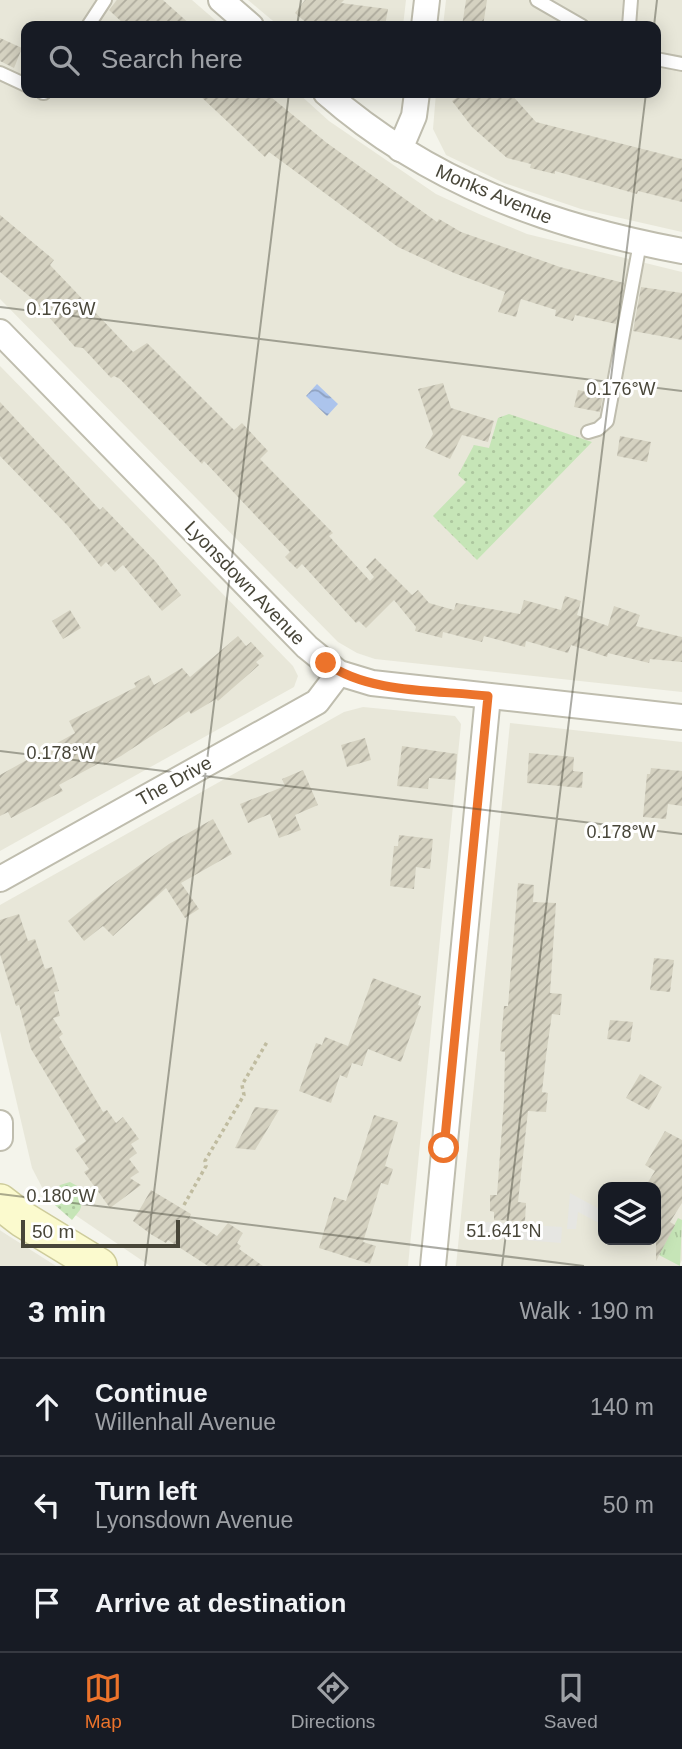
<!DOCTYPE html>
<meta charset="utf-8">
<style>
body{margin:0;font-family:Helvetica,sans-serif;background:#242831;color:#f1f3f6}
.controls{position:absolute;right:21px;bottom:21px;display:grid;overflow:hidden;border-radius:14px;box-shadow:0 4px 18px #0003}
.controls button{width:63px;height:63px;display:grid;place-items:center;padding:0;border:0;border-bottom:2px solid #363941;background:#171b24;color:#f1f3f6;font:35px sans-serif}
.scale{position:absolute;left:21px;bottom:18px;width:159px;box-sizing:border-box;padding-left:7px;border:4px solid #484639;border-top:0;font-size:19px;line-height:24px;white-space:nowrap;color:#484639;-webkit-text-stroke:5px #fff;paint-order:stroke}
.stop{position:absolute;width:21px;height:21px;margin:-16px;border:5px solid #ec732b;border-radius:50%;background:#fff}
.stop.end{background:#ec732b;border-color:#fff;box-shadow:0 2px 7px #0008}
.list{margin:0;padding:0;list-style:none}
h2{display:flex;justify-content:space-between;align-items:center;height:91px;margin:0;padding:0 28px;font-size:30px}
h2 small{font-size:23px;font-weight:400;color:#9ea1a6}
.list li{display:grid;grid-template-columns:46px 1fr auto;gap:21px;align-items:center;box-sizing:border-box;height:98px;padding:0 28px;border-top:2px solid #363941}
.list b{display:block;font-size:26px;white-space:nowrap}
.list p{margin:0;font-size:23px;white-space:nowrap;color:#9ea1a6}
.list em{font-size:23px;font-style:normal;color:#9ea1a6}
.icon{flex:none;width:38px;height:38px;fill:none;stroke:currentColor;stroke-width:2;stroke-linecap:round;stroke-linejoin:round}
.map{position:relative;flex:none;width:682px;height:1266px;overflow:hidden}
.search{position:absolute;background:#171b24;box-shadow:0 4px 18px #0003;left:21px;right:21px;top:21px;height:77px;display:flex;align-items:center;gap:18px;box-sizing:border-box;padding:0 24px;border-radius:14px;color:#9ea1a6;font-size:26px}
.sheet{height:385px;background:#171b24}
nav{display:flex;justify-content:space-around;align-items:center;box-sizing:border-box;height:98px;border-top:2px solid #363941;background:#171b24;font-size:19px;color:#9ea1a6}
nav a{display:grid;justify-items:center;gap:4px}
nav .on{color:#ec732b}
.map>svg:first-child{display:block}
</style>
<div class="map">
<svg width="682" height="1266" viewBox="0 0 682 1266">
<defs>
<pattern id="grass-tufts" width="24" height="20" patternUnits="userSpaceOnUse" patternTransform="scale(1.75)"><rect width="24" height="20" fill="#c6e5b7"/><path d="M3 7l-1-3M5 7V3M7 7l1-3M15 17l-1-3M17 17v-4M19 17l1-3" fill="none" stroke="#acc69e"/></pattern>
<pattern id="garden-dots" width="8" height="8" patternUnits="userSpaceOnUse" patternTransform="scale(1.75)"><rect width="8" height="8" fill="#c6e5b7"/><path d="M2 2h.1M6 6h.1" fill="none" stroke="#acc69e" stroke-width="1.8" stroke-linecap="round"/></pattern>
<pattern id="water-waves" width="16" height="10" patternUnits="userSpaceOnUse" patternTransform="scale(1.75)"><rect width="16" height="10" fill="#acc4ec"/><path d="M0 5q4-4 8 0t8 0" fill="none" stroke="#8ea1c0"/></pattern>
<pattern id="building-hatch" width="6" height="6" patternUnits="userSpaceOnUse" patternTransform="scale(1.75)"><rect width="6" height="6" fill="#d5d2c1"/><path d="M-1 1l2-2M0 6l6-6M5 7l2-2" fill="none" stroke="#afac9e"/></pattern>
</defs>
<rect width="100%" height="100%" fill="#f4f4eb"/>
<g fill="#e8e7d9" fill-rule="evenodd">
<path d="M0,0H192L222,26H26V93H298L329,121L436,194L479,214L527,234L682,272V692L375,659L357,653L338,642L0,299Z"/>
<path d="M248,0H406L403,26H279Z"/>
<path d="M446,0H682V232L581,209L504,183L446,155L433,129L436,93H656V26H443Z"/>
<path d="M0,366L293,666L298,676L294,687L0,851Z"/>
<path d="M363,707L455,716L461,724L408,1266H150L46,1195L32,1168L0,1031V905L344,712Z"/>
<path d="M510,723L682,742V1260L679,1266H456ZM603,1187H656V1240H603Z"/>
<path d="M0,1230L1,1231L56,1266H0Z"/>
</g>
<path fill="url(#grass-tufts)" d="M678,1218L682,1220L680,1266L659,1255Z"/>
<g fill="url(#garden-dots)">
<path d="M509,414L592,442L477,560L433,516L466,482L458,475L474,445L489,448L498,418Z"/>
<path d="M70,1182L79,1187L84,1196L80,1210L72,1220L48,1199L60,1185Z"/>
</g>
<g fill="#e6e6e2">
<path d="M570,1193L603,1211V1225L578,1212L576,1229H567Z"/>
<path d="M485,1222L562,1227L561,1243L484,1237Z"/>
</g>
<path fill="url(#water-waves)" d="M317,384L338,404L327,416L306,396Z"/>
<g fill="url(#building-hatch)">
<path d="M117,0H163L192,26H126L109,10Z"/>
<path d="M305,0H344L341,3L388,9L385,26H310L295,13Z"/>
<path d="M466,0H487L483,26H462Z"/>
<path d="M0,38L22,48L14,68L0,61Z"/>
<path d="M197,93H266L327,143L437,222L439,219L461,232L560,267L624,283L616,324L575,315L573,321L555,316L556,310L521,299L516,317L498,312L505,292L454,273L398,247L269,152L265,157Z"/>
<path d="M464,93H510L536,122L682,159V202L638,191L637,194L555,171V174L530,168L531,164L507,158L472,127L452,101Z"/>
<path d="M0,215L54,260L50,265L133,352L147,343L234,430L242,423L268,451L260,459L333,533L329,536L370,581L374,577L366,567L375,558L412,595L418,590L429,603L454,610L456,603L520,614L524,600L561,610L565,596L581,601L577,615L608,626L614,606L640,615L636,626L682,637V662L650,659L649,663L608,653L607,657L571,645L568,653L526,641L525,647L484,636L482,642L443,632L442,638L415,631L416,627L394,600L366,628L359,621L356,623L302,564L297,569L285,557L290,552L204,461L202,464L120,379L114,376L111,378L83,348L75,347L34,300L0,272Z"/>
<path d="M641,287L682,293V340L633,331Z"/>
<path d="M443,383L451,408L494,421L488,442L462,435L450,459L425,448L433,434L418,389Z"/>
<path d="M578,390L603,395L600,412L574,407Z"/>
<path d="M0,402L100,510L103,507L156,562L181,595L162,611L123,565L115,572L106,562L101,567L68,526L0,456Z"/>
<path d="M620,436L651,442L647,462L617,456Z"/>
<path d="M70,610L81,628L63,639L52,621Z"/>
<path d="M238,636L246,646L251,642L264,656L256,662L259,665L218,701L216,699L191,714L189,711L121,756L104,765L103,761L59,785L63,791L11,818L8,812L0,816V775L75,733L69,721L136,687L134,683L149,675L154,685L182,668L190,677Z"/>
<path d="M365,738L371,760L347,767L341,745Z"/>
<path d="M402,746L457,754L455,780L429,778L428,789L397,786Z"/>
<path d="M529,753L574,757L573,771L583,772L582,788L527,783Z"/>
<path d="M651,768L682,771V806L668,804L666,819L643,817L647,774H650Z"/>
<path d="M303,770L318,805L295,815L301,830L279,838L270,814L248,823L240,804L285,786L282,779Z"/>
<path d="M213,819L232,854L181,883L199,909L185,918L166,888L113,936L103,926L84,941L68,921L116,882L169,844Z"/>
<path d="M399,835L433,839L430,869L416,867L414,889L390,886L394,846H398Z"/>
<path d="M518,883L534,885L533,902L556,903L550,993L562,994L560,1015L552,1014L546,1056L542,1092L548,1093L546,1112L528,1111L518,1202L526,1203L525,1221L494,1220V1212L490,1211V1195H497L504,1100L505,1052L500,1051L504,1006H508Z"/>
<path d="M19,914L28,941L35,939L45,969L52,967L59,991L54,992L60,1016L53,1018L63,1034L59,1037L103,1112L107,1110L116,1123L123,1117L139,1139L131,1144L137,1153L129,1159L139,1172L130,1178L141,1185L110,1208L84,1172L89,1169L75,1149L86,1141L31,1049L19,1005L16,1006L0,954V920Z"/>
<path d="M654,958L674,960L670,992L650,990Z"/>
<path d="M373,978L421,996L418,1005L421,1006L401,1062L368,1049L362,1066L352,1063L347,1078L340,1075L331,1103L299,1091L316,1043L322,1045L325,1037L348,1046Z"/>
<path d="M610,1020L633,1022L630,1042L607,1039Z"/>
<path d="M640,1074L662,1087L649,1110L626,1098Z"/>
<path d="M255,1107L279,1110L255,1150L235,1148Z"/>
<path d="M374,1115L398,1122L385,1166L393,1169L388,1185L381,1183L363,1242L376,1246L370,1264L319,1248L334,1197L346,1201Z"/>
<path d="M665,1131L682,1140V1203L670,1222L675,1225L656,1261V1187H645L655,1171L645,1165Z"/>
<path d="M151,1190L191,1214L189,1218L217,1236L228,1223L243,1233L237,1243L241,1246L239,1249L263,1266H208L168,1240L166,1243L152,1235L133,1221Z"/>
</g>
<g fill="none" stroke-linecap="round" stroke-linejoin="round">
<defs>
<g id="service">
<path d="M537,0L582,26"/>
<path d="M88,26L105,0"/>
<path d="M629,26L631,0"/>
<path d="M656,59L682,64"/>
<path d="M0,73L26,85"/>
<path d="M43,93H44"/>
<path d="M588,432L598,429L607,421L640,243"/>
</g>
<g id="minor">
<path d="M221,0L251,26"/>
<path d="M424,26L427,0"/>
<path d="M326,93C429,183 549,226 682,251"/>
<path d="M400,149L414,116L417,93"/>
<path d="M0,332L307,647L339,673L372,683L682,717"/>
<path d="M0,879L317,702L339,673"/>
<path d="M0,1123V1138"/>
<path d="M433,1266L488,696"/>
</g>
<path id="secondary" d="M0,1202L22,1219L99,1266"/>
</defs>
<use href="#service" stroke="#bfbdae" stroke-width="16"/>
<use href="#minor" stroke="#bfbdae" stroke-width="28"/>
<use href="#secondary" stroke="#cecc9b" stroke-width="38"/>
<path stroke="#c0bca0" stroke-width="3.5" stroke-dasharray="3.5 3.5" stroke-linecap="butt" d="M184,1205L206,1166L205,1161L244,1095L242,1085L267,1042"/>
<use href="#service" stroke="#fff" stroke-width="12"/>
<use href="#minor" stroke="#fff" stroke-width="24"/>
<use href="#secondary" stroke="#fbface" stroke-width="35"/>
</g>
<g fill="none" stroke-linecap="round" stroke-linejoin="round">
<path stroke="#ec732b" stroke-width="9" d="M326,663C369,694 437,690 488,696L444,1148"/>
</g>
<path fill="none" stroke="#484639" stroke-width="2" stroke-opacity="0.45" d="M297,26L301,0M654,26L657,0M0,307L682,391M0,751L682,834M0,1194L584,1266M145,1266L289,93M502,1266L646,93"/>
<g text-anchor="middle" dominant-baseline="central" stroke-width="6" stroke-linejoin="round" paint-order="stroke">
<g font-size="19" fill="#484639" stroke="#fff">
<text transform="translate(494 194) rotate(23)">Monks Avenue</text>
<text transform="translate(245 583) rotate(46)">Lyonsdown Avenue</text>
<text transform="translate(174 781) rotate(-29)">The Drive</text>
</g>
</g>
<g font-size="18" text-anchor="middle" fill="#484639" stroke="#fff" stroke-width="6" stroke-linejoin="round" paint-order="stroke">
<text x="61" y="315">0.176°W</text>
<text x="621" y="395">0.176°W</text>
<text x="61" y="759">0.178°W</text>
<text x="621" y="838">0.178°W</text>
<text x="61" y="1202">0.180°W</text>
<text x="504" y="1237">51.641°N</text>
</g>
</svg>
<div class="controls">
<button><svg class="icon" aria-label="layers" viewBox="0 0 24 24"><path d="M12 4l9 5-9 5-9-5zM3 14l9 5 9-5"/></svg></button>
</div>
<div class="scale">50 m</div>
<div class="stop" style="left:444px;top:1148px"></div>
<div class="stop end" style="left:326px;top:663px"></div>
<div class="search"><svg class="icon" aria-label="search" viewBox="0 0 24 24"><circle cx="10" cy="10" r="6"/><path d="M15 15l6 6"/></svg>Search here</div>
</div>
<section class="sheet">
<h2>3 min<small>Walk · 190 m</small></h2>
<ul class="list">
<li><svg class="icon" aria-label="ahead" viewBox="0 0 24 24"><path d="M12 20V5M6 11l6-6 6 6"/></svg><div><b>Continue</b><p>Willenhall Avenue</p></div><em>140 m</em></li>
<li><svg class="icon" aria-label="left" viewBox="0 0 24 24"><path d="M17 20v-9H6M10 6l-5 5 5 5"/></svg><div><b>Turn left</b><p>Lyonsdown Avenue</p></div><em>50 m</em></li>
<li><svg class="icon" aria-label="arrive" viewBox="0 0 24 24"><path d="M6 21V4h12l-3 4 3 4H6"/></svg><div><b>Arrive at destination</b></div></li>
</ul>
</section>
<nav>
<a class="on"><svg class="icon" aria-label="map" viewBox="0 0 24 24"><path d="M3 6l6-2 6 2 6-2v14l-6 2-6-2-6 2zM9 4v14M15 6v14"/></svg>Map</a>
<a><svg class="icon" aria-label="directions" viewBox="0 0 24 24"><path d="M12 3l9 9-9 9-9-9zM9 14v-3h6M13 9l2 2-2 2"/></svg>Directions</a>
<a><svg class="icon" aria-label="saved" viewBox="0 0 24 24"><path d="M7 4h10v16l-5-4-5 4z"/></svg>Saved</a>
</nav>
